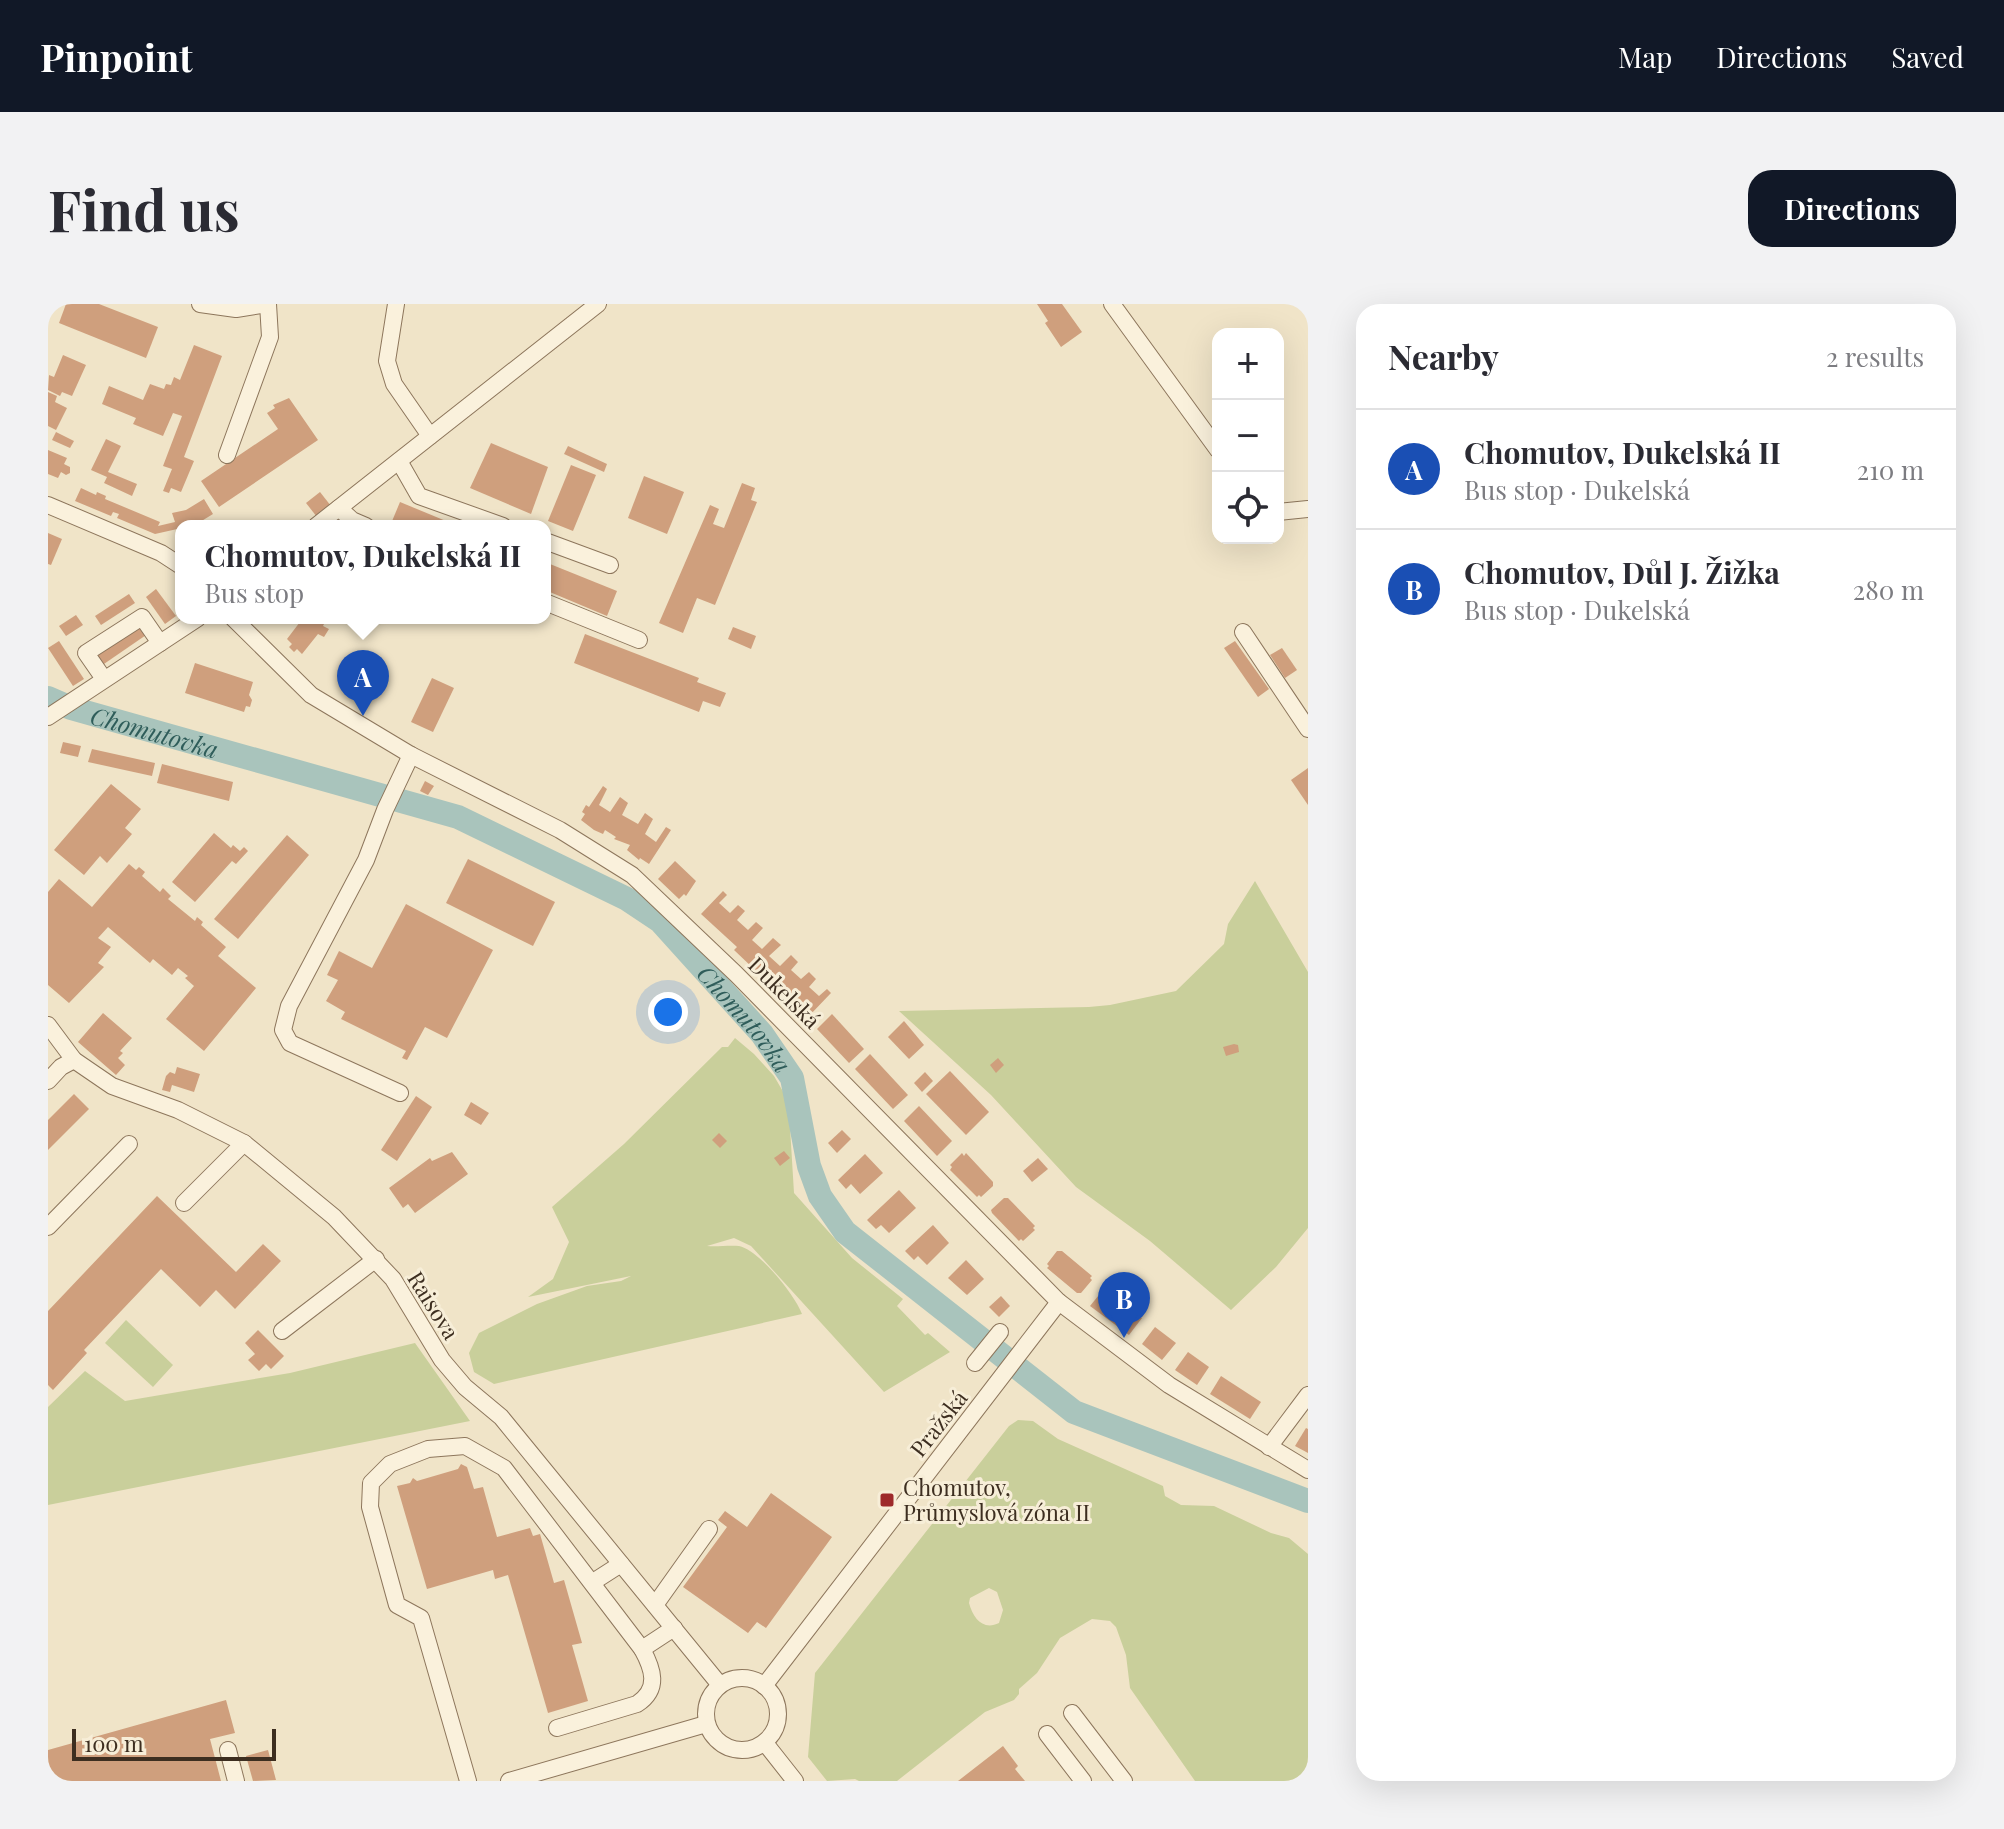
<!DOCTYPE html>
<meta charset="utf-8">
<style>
body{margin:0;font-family:"Playfair Display",serif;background:#f2f2f3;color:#2b2b33}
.controls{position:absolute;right:24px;top:24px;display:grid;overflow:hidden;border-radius:16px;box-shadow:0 8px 32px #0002}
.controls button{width:72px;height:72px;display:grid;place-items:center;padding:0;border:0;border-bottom:2px solid #e1e1e2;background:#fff;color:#2b2b33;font:40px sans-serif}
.scale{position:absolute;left:24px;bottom:20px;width:204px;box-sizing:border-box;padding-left:8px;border:4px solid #3d2e20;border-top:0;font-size:22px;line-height:28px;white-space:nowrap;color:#3d2e20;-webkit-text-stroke:6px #f7eed8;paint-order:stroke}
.you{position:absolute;left:620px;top:708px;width:28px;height:28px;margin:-20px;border:6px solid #fff;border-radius:50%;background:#1a73e8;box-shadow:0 0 0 12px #1a73e833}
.badge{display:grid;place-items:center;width:52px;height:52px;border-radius:50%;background:#111827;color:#fff;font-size:26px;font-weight:700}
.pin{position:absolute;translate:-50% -66px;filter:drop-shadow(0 2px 4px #0008)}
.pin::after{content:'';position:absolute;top:42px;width:28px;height:24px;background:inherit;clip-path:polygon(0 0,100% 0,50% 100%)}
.popup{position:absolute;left:127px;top:216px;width:376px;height:104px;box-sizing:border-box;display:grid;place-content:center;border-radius:16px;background:#fff;filter:drop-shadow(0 2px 6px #0005);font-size:26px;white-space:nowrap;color:#7c7c81}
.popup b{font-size:30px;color:#2b2b33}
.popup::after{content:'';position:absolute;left:50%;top:100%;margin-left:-16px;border:16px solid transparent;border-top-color:#fff}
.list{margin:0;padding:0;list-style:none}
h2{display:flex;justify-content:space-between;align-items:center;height:104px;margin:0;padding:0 32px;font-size:34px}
h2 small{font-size:26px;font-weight:400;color:#7c7c81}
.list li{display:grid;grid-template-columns:52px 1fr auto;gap:24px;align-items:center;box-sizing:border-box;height:120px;padding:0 32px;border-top:2px solid #e1e1e2}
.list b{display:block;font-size:30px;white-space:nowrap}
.list p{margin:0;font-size:26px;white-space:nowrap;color:#7c7c81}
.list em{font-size:26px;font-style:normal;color:#7c7c81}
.icon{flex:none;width:44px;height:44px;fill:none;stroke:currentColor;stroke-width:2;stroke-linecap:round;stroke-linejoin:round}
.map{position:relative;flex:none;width:1260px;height:1477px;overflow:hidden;border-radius:24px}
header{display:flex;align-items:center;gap:48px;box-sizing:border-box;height:112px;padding:0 40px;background:#111827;color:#fff}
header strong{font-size:38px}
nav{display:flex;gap:44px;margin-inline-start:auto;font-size:28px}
.intro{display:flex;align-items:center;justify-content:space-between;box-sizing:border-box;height:192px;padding:0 48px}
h1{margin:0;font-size:56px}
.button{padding:20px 36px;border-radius:24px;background:#111827;color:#fff;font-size:28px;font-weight:700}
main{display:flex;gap:48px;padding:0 48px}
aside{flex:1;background:#fff;border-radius:24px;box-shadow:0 8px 32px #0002}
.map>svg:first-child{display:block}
</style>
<header>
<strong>Pinpoint</strong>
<nav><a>Map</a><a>Directions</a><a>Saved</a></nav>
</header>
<div class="intro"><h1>Find us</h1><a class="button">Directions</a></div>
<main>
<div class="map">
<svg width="1260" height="1477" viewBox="0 0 1260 1477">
<rect width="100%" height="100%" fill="#f0e4c8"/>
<g fill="#c9cf9b" fill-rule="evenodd">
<path d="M1207,577L1260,668V924L1228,963L1183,1006L1102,937L1028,883L943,791L851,707L1041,703L1062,701L1128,687L1176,640L1180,620Z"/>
<path d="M687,734L706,750L726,772L737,791L741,807L746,889L804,954L855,995L849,1002L877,1031L880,1029L902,1048L836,1088L703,942L686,934L659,942C669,943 681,941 691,942C711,946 747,991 754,1010L446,1080L426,1068L421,1049L431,1029L489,1000L539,982L573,977L583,972L480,993L505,975L521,938L504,903L576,840L674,743H680Z"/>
<path d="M78,1016L125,1061L105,1083L57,1039Z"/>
<path d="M367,1039L422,1117L0,1201V1103L37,1067L77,1097L242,1069Z"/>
<path d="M970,1116L985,1117L1010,1135L1115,1182L1117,1192L1133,1201L1166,1202L1223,1229L1241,1234L1260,1250V1477H1147L1082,1384L1078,1351L1068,1323L1062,1317L1044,1315L1012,1334L989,1369L971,1385V1390L966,1396L937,1408L849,1477H811L807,1475L779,1477L760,1453L767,1369L961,1122ZM941,1284L949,1288L955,1306L951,1319C935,1327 925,1314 921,1299L922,1294Z"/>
</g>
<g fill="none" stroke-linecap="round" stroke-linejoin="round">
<path stroke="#a9c4bc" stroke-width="24" id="s1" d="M0,394L23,404L410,513L579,595L612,617L714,730L744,774L761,862L772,892L797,928L1026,1108L1260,1197"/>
</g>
<g fill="#cf9f7d">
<path d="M18,0H51L110,23L98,54L11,19Z"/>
<path d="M989,0H1014L1034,28L1013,43L997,19L1000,17Z"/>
<path d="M146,41L174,52L136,153L146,157L133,188L123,184L121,189L115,187L124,165L115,162L134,112L125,109L115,132L85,120L88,114L54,100L61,82L95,96L102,80L116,85L118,80L123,81L126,73L132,76Z"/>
<path d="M15,51L38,61L24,92L14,88L12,92L0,86L1,71L6,73Z"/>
<path d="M0,88L9,92L7,98L19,104L8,126L0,122Z"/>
<path d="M241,94L270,136L171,203L153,177L230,125L219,109L227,104L225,101Z"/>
<path d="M8,128L26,137L22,144L4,136Z"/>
<path d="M58,135L73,142L60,168L89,180L84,192L56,179L59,173L43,166Z"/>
<path d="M443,139L500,163L483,210L422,184Z"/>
<path d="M520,142L559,160L556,168L516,150Z"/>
<path d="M0,146L19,154L16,160L22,163V169L18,171L13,168L10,174L0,170Z"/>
<path d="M523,161L548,171L525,227L500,217Z"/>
<path d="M596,172L636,188L619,230L580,214Z"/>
<path d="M694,179L707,184L703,196L709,198L667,301L649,294L635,329L611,319L662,201L671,205L665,220L676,224Z"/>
<path d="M33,184L48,191L49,188L58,192L57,195L112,218L110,222L127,218L124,209L138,206L156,195L165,210L147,221L107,230L69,214L71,210L65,208L63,212L27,197Z"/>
<path d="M272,188L283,202L269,213L258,199Z"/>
<path d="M352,198L410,222H342Z"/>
<path d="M0,229L14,235L3,261L0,260Z"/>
<path d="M497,258L569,287L559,312L497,286Z"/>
<path d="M108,285L128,312L117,320L98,293Z"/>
<path d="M81,290L87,299L53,321L47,312Z"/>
<path d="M28,311L35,321L18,332L11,322Z"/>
<path d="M255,314H279L275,322L281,325L276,333L270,330L254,350L249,345L246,348L241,343L244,340L239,335Z"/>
<path d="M94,318L101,329L53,362L45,352Z"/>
<path d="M685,323L708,332L703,345L680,335Z"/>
<path d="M537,330L651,374L649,378L678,389L672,403L655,397L651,408L526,359Z"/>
<path d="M11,337L36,375L25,382L0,344Z"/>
<path d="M1187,337L1221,385L1210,393L1176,344Z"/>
<path d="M1234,344L1249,366L1237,374L1222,351Z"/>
<path d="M147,359L205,378L201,391L204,396L202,403L198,402L196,408L137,389Z"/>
<path d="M384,374L406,384L385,428L363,418Z"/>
<path d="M15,438L33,442L30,453L12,449Z"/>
<path d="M44,445L107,459L104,472L40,458Z"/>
<path d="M114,460L185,478L181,497L109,479Z"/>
<path d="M1260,464V501L1243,476Z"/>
<path d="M377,477L386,482L380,491L372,487Z"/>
<path d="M63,480L93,505L77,524L84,530L59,559L52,552L36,571L6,546Z"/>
<path d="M555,482L559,485L551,501L562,508L572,493L580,499L574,511L590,520L597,509L605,515L597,530L608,538L618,523L623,526L601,560L592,554L591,556L579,546L582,541L566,535L568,533L557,526L555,530L546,526L533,516L537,510L534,508L538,501L541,503Z"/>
<path d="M166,529L183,544L185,541L192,547L196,543L200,547L188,560L184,557L147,598L124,578Z"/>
<path d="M239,531L261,551L190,635L166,615Z"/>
<path d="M420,555L507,598L485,642L398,599Z"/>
<path d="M627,557L648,577L638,592L636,590L631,595L610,575Z"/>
<path d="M81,560L88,566L91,563L97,568L94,572L112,588L115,584L123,592L120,595L147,617L149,613L155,618L153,621L178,643L170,652L208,684L156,747L118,715L146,682L137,674L140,672L130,664L124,671L105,655L102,659L60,623L50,634L63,643L50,659L56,663L21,699L0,681V588L11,575L44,603Z"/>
<path d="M675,587L679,591L671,599L682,609L690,601L697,607L689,616L700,626L708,618L715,624L704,636L714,645L725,634L733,641L721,652L732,662L743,651L750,658L743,666L753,675L761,668L768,675L761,683L771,692L779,685L783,689L761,712L726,678L723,681L686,646L689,643L653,610Z"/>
<path d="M358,600L445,646L399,734L377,723L359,756L354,754L358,747L293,715L297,708L278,697L290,676L279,671L291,647L324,664Z"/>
<path d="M55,709L84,734L72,747L75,749L70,754L77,761L68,771L30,738Z"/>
<path d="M784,710L816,745L801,759L769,725Z"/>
<path d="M856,717L876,741L861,755L840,733Z"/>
<path d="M1186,740L1190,741L1191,748L1178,752L1175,743Z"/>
<path d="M822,750L860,791L845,805L807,765Z"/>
<path d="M950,754L956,761L948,769L942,761Z"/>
<path d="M129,763L152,770L146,788L124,781L122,788L114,786L118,772L122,768L127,770Z"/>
<path d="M902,767L941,808L918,831L878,790Z"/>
<path d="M877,768L885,777L874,788L866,779Z"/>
<path d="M26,790L41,805L0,846V816Z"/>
<path d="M368,792L384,803L349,857L333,846Z"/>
<path d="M423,798L441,809L433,821L416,811Z"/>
<path d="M871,802L904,837L889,852L856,817Z"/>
<path d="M794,826L803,835L789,849L780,839Z"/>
<path d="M671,829L679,837L672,844L664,836Z"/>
<path d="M736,847L742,854L732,862L726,854Z"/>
<path d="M404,848L420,870L367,909L360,900L355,904L341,884L382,854L384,857Z"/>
<path d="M914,849L916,852L918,849L945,878V882L933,893L931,891L929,893L902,866L904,863L902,861Z"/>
<path d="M817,850L835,869L812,890L803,880L798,885L790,876Z"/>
<path d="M990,854L1000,865L984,878L975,867Z"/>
<path d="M851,886L868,904L841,929L833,921L828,925L819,916Z"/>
<path d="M109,892L188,968L215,940L233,957L187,1005L168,986L152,1003L113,965L36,1046L39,1049L5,1086L0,1081V1007Z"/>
<path d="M956,894H960L987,922L985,924L987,926L975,937L973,935L971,937L944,909L943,906Z"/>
<path d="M885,921L901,939L879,961L870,952L866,956L857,947Z"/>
<path d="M1009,947H1014L1044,972L1042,974L1044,976L1033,989H1029L999,964L1001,962L999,960Z"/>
<path d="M918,956L936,975L919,991L900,974Z"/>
<path d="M1055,986L1094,1014L1081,1031L1042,1002Z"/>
<path d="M953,992L962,1002L951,1013L941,1003Z"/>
<path d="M1107,1023L1128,1039L1114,1056L1094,1040Z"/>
<path d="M210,1026L236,1052L223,1065L218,1060L211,1067L200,1056L207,1050L197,1039Z"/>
<path d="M1140,1048L1161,1063L1149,1081L1127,1066Z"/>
<path d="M1173,1072L1213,1098L1202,1115L1162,1090Z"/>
<path d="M1258,1124L1260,1125V1149L1247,1142Z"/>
<path d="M413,1160L419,1163L426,1185L435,1183L449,1233L482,1224L485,1232L492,1230L506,1279L516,1276L534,1339L524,1341L540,1397L500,1409L460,1271L447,1275L445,1266L379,1285L349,1182L362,1179L365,1174L369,1177L410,1165Z"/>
<path d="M723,1189L784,1233L718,1324L709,1318L700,1329L635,1283L679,1223L670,1216L677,1207L699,1223Z"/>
<path d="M178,1396L187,1429L162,1435L173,1477H0V1446Z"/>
<path d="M955,1442L970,1462L967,1465L977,1477H910Z"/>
<path d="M220,1446L228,1476L205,1477L198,1452Z"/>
</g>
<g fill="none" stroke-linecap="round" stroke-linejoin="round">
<defs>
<g id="minor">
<path d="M152,0L188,5L219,0"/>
<path d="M348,0L339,57L346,80L382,132"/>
<path d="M1064,0L1170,146"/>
<path d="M179,151L222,33L220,0"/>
<path d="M351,157L371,192L455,222"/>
<path d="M0,201L113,249L133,262"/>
<path d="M291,204L304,216L318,222"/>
<path d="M1230,208L1260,205"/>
<path d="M268,222L550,0"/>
<path d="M497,237L562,261"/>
<path d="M497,298L591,336"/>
<path d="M185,314L263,391L363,451L512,526L584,571L688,670L1011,998L1121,1081L1260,1166"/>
<path d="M1195,328L1260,425"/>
<path d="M56,375L38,349L94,313L112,339"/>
<path d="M0,413L150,314"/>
<path d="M0,721L26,756L64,782L130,806L196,839L286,913L345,975L394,1056L417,1083L453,1113L672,1381"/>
<path d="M0,777L13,763L26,756"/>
<path d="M352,789L242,739L235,726L241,702L318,556L337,506L363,451"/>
<path d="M136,899L196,839"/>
<path d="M0,923L81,840"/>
<path d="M234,1027L328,955"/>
<path d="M927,1059L952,1028"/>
<path d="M1221,1143L1260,1091"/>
<path d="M545,1278L573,1260"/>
<path d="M607,1301L661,1225"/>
<circle cx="694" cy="1410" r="36"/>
<path d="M716,1382L1011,998"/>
<path d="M1024,1409L1076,1477"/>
<path d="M509,1424L589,1400C612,1385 605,1365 594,1345"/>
<path d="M999,1430L1035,1477"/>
<path d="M717,1439L747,1477"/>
<path d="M180,1446L188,1477"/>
<path d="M420,1477L373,1314L349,1301L322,1203L323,1179L342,1160L380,1145L417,1142L456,1164L594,1345L626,1324"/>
<path d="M461,1477L658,1420"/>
</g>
</defs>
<use href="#minor" stroke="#8d765c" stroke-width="18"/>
<use href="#minor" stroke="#faf1dc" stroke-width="16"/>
</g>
<rect fill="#9e2a2b" stroke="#f7eed8" stroke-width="3" x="831" y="1188" width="16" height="16" rx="4"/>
<g text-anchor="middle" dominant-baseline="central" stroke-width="6" stroke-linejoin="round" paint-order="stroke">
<g font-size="22" fill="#3d2e20" stroke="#f7eed8">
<text transform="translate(737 688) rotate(45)">Dukelská</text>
<text transform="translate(386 1001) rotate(58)">Raisova</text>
<text transform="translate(890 1119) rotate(-52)">Pražská</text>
</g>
<g font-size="22" fill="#3d2e20" stroke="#f7eed8" text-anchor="start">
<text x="855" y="1183">Chomutov,<tspan x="855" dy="25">Průmyslová zóna II</tspan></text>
</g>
<g font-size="24" font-style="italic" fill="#2f5d5a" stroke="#f7eed8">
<text stroke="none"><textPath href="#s1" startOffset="112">Chomutovka</textPath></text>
<text stroke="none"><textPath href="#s1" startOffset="784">Chomutovka</textPath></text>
</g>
</g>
</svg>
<div class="controls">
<button>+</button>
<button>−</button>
<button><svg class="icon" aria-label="locate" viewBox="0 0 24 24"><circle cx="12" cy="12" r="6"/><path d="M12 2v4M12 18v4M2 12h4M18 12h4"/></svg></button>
</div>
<div class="scale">100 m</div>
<div class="you"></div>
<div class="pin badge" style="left:315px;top:412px;background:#1a4fb4">A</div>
<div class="popup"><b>Chomutov, Dukelská II</b>Bus stop</div>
<div class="pin badge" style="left:1076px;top:1034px;background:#1a4fb4">B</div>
</div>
<aside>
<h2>Nearby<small>2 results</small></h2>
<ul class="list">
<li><span class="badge" style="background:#1a4fb4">A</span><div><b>Chomutov, Dukelská II</b><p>Bus stop · Dukelská</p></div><em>210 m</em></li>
<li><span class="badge" style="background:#1a4fb4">B</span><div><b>Chomutov, Důl J. Žižka</b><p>Bus stop · Dukelská</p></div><em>280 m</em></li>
</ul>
</aside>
</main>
